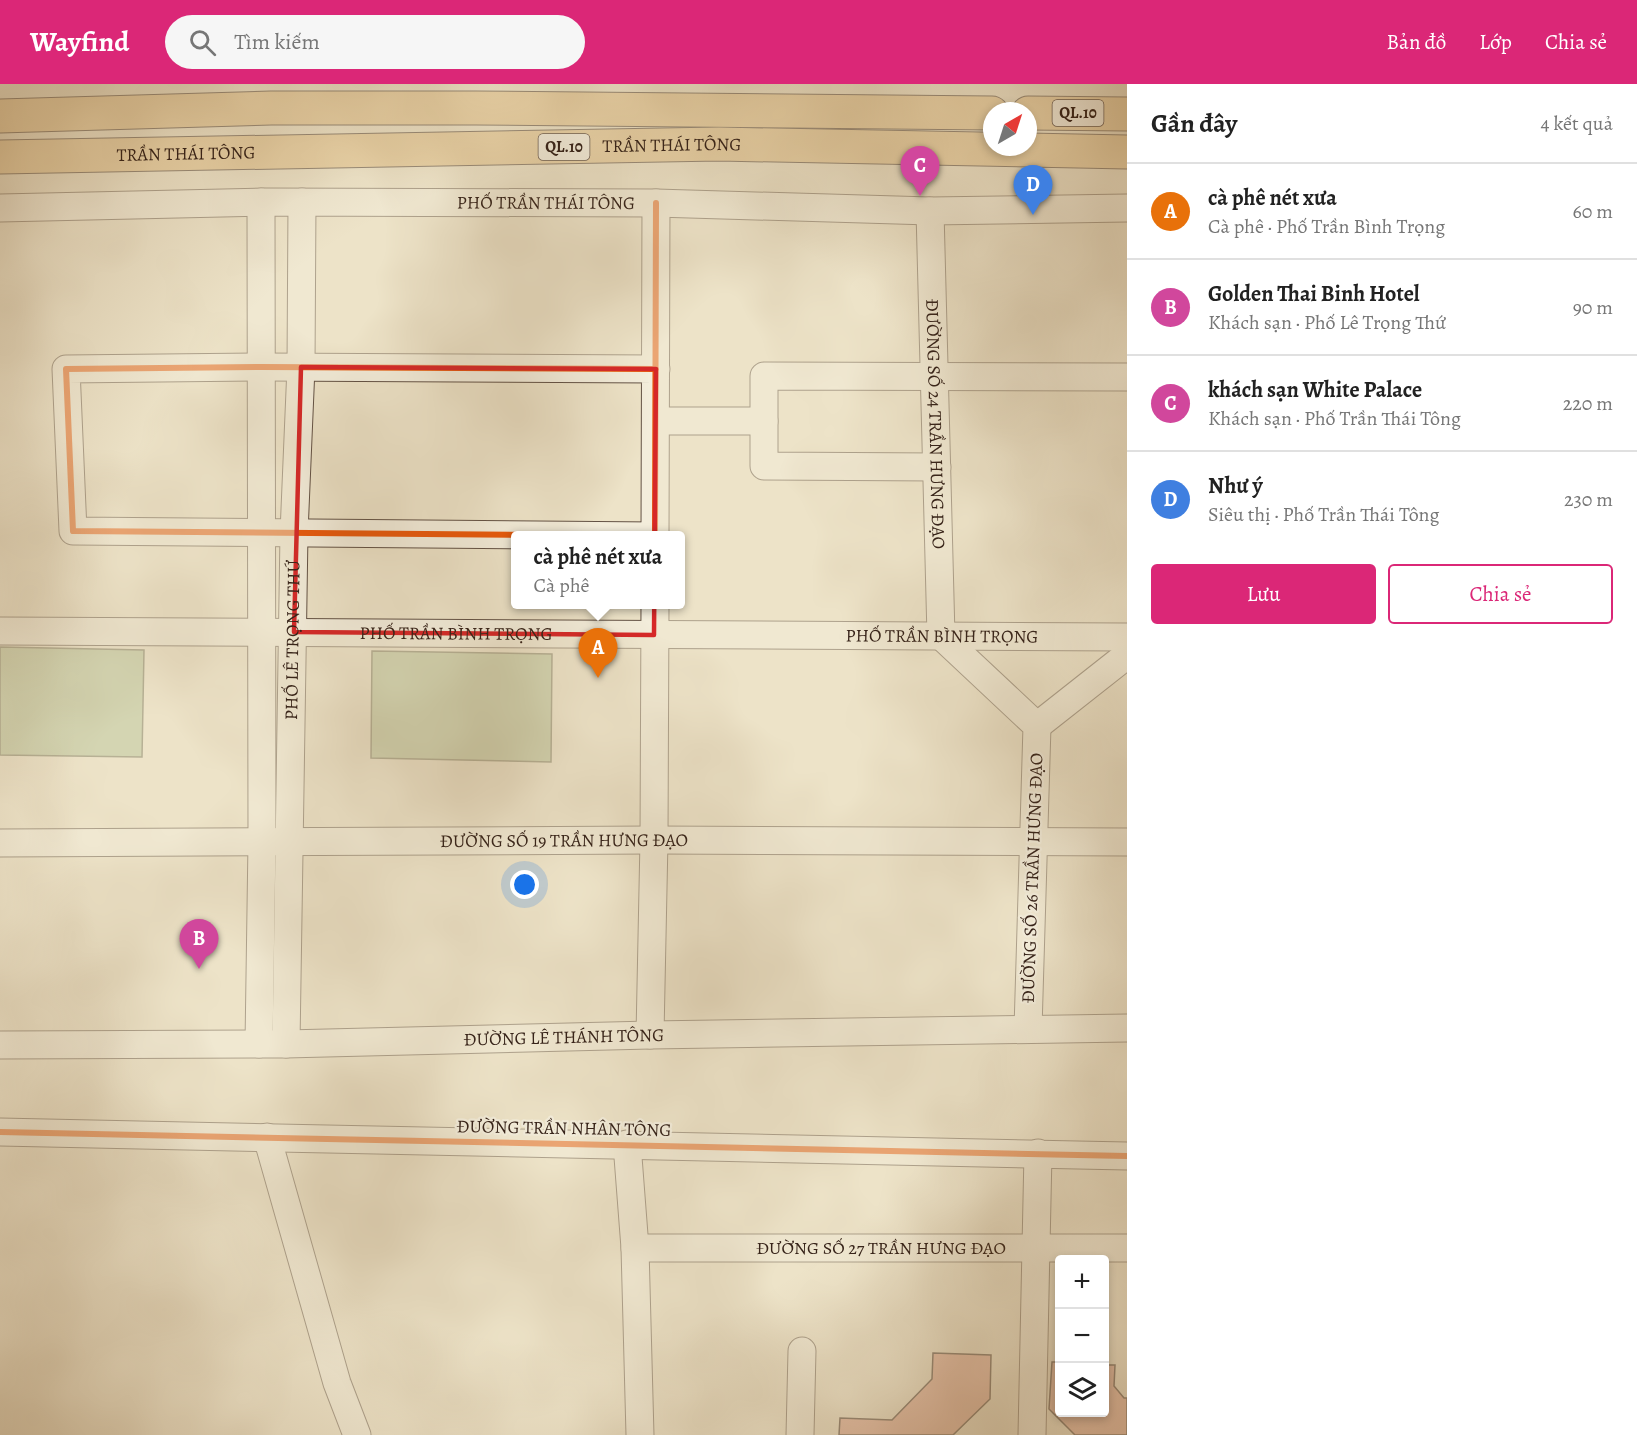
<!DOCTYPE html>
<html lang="vi">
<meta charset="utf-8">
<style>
body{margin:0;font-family:Alegreya,serif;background:#f6f6f6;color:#222}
.controls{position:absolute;right:18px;bottom:18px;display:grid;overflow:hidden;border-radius:6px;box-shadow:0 3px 9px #0003}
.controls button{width:54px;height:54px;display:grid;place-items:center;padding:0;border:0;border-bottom:2px solid #e0e0e0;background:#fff;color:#222;font:30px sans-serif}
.compass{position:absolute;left:983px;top:18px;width:54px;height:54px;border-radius:50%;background:#fff;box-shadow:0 3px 9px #0003;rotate:39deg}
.you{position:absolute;left:525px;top:801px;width:21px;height:21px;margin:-15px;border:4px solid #fff;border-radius:50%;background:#1a73e8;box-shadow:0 0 0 9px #1a73e833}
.badge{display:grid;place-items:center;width:39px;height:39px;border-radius:50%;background:#db2777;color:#fff;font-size:20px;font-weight:700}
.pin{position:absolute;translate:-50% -50px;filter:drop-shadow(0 2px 3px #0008)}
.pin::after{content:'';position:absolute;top:32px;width:21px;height:18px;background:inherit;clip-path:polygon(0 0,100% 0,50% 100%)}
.popup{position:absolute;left:511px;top:447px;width:174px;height:78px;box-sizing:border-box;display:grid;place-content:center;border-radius:6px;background:#fff;filter:drop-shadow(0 2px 4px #0005);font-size:20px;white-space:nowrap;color:#767676}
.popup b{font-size:22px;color:#222}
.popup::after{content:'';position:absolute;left:50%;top:100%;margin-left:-12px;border:12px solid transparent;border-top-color:#fff}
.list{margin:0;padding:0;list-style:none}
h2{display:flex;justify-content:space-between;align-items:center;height:78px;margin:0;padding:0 24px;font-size:26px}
h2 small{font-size:20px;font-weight:400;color:#767676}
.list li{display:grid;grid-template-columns:39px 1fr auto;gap:18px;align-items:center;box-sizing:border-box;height:96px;padding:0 24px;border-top:2px solid #e0e0e0}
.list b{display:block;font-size:22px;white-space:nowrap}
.list p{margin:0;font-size:20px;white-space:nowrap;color:#767676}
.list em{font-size:20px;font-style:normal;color:#767676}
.actions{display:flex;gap:12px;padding:18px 24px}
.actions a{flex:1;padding:14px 0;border:2px solid #db2777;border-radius:6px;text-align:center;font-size:21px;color:#db2777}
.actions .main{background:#db2777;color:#fff}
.icon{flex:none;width:33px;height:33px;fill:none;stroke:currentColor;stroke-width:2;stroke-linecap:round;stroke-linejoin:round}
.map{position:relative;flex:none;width:1127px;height:1351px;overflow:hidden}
header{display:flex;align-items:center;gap:36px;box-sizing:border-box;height:84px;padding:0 30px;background:#db2777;color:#fff}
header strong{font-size:28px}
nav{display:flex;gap:33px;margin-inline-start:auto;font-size:21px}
.search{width:420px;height:54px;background:#f6f6f6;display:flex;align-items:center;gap:15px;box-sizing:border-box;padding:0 21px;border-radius:33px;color:#767676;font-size:22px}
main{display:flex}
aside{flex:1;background:#fff}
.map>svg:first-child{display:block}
</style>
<header>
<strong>Wayfind</strong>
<div class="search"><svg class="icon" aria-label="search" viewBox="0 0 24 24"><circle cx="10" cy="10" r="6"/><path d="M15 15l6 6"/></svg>Tìm kiếm</div>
<nav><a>Bản đồ</a><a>Lớp</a><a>Chia sẻ</a></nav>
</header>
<main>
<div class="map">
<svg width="1127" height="1351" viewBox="0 0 1127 1351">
<rect width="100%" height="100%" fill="#ede3c8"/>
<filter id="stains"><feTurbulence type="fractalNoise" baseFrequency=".00333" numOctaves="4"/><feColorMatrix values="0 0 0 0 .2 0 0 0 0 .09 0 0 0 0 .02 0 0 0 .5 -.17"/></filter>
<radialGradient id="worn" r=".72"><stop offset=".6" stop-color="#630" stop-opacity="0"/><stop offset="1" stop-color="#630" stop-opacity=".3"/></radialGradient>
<g fill="#b6c498" stroke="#767358" stroke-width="1.5">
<path d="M0,563L144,566L142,673L0,671Z"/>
<path d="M372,567L552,570L551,678L371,674Z"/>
</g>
<g fill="#e09d87" stroke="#352219" stroke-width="1.5">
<path d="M933,1269L991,1271L990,1315L953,1351H839L840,1334L892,1336L932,1295Z"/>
<path d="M1052,1278H1060V1328H1104V1281H1115L1114,1302L1124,1314H1127V1351H1075L1049,1325Z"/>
</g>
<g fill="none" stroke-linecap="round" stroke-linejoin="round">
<defs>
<g id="street">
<path id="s1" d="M0,124L265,118L656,119L930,127L1127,124"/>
<path id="s2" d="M930,127L941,552L1037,642L1028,945"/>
<path d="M656,285L262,283L66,285L73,447L655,452C656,341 656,230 656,119"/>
<path d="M656,337H764"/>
<path d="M937,383L764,382V292L1127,293"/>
<path id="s3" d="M0,547L1127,553"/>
<path d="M1037,642L1127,571"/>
<path id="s4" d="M0,759L654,756L1127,758"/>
<path d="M650,951L654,756L655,520"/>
<path d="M259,960L262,758L261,118"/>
<path id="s5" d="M286,960L294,449L301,283L302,118"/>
<path id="s6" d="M0,961L286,960L650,951L1127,944"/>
<path d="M0,1048L1127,1072"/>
<path d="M267,1053L337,1299L357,1351"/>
<path d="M627,1060L635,1164L640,1351"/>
<path id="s7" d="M635,1164H1127"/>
<path d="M800,1351L802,1267"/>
<path d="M1032,1351L1038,1069"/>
</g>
<g id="primary">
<path d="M1028,29L1127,30"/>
<path d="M0,32L271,24H476L992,29"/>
<path id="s8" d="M0,73L719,60L1127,68"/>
</g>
</defs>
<use href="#street" stroke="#635245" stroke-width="29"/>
<use href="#primary" stroke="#352219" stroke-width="35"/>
<use href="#street" stroke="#f3eddb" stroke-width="27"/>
<use href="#primary" stroke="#e6c284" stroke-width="33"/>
<defs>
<g id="cycleway">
<path d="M656,285L262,283L66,285L73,447L655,452C656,341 656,230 656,119"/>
<path d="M0,1048L1127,1072"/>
</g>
</defs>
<use href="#cycleway" stroke="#f3eddb" stroke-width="10"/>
<use href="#cycleway" stroke="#e8590c" stroke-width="6"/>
</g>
<path d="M0 0H1127V1351H0ZM301,283L656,285L654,551L294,548Z" fill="#ede3c8" fill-opacity=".55" fill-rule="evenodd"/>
<path fill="none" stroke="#d62828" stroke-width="4.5" stroke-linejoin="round" d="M301,283L656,285L654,551L294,548Z"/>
<g text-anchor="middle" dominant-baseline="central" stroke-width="4.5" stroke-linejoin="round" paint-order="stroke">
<g fill="#f3eddb" stroke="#6e5f53" stroke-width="1.5">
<rect x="1052.5" y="16" width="51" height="26" rx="4.5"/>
<rect x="538.5" y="50" width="51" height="26" rx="4.5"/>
</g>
<g font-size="16" font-weight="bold" fill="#352219">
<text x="1078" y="29">QL.10</text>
<text x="564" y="63">QL.10</text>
</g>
<g font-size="18" fill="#352219" stroke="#f3eddb">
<text stroke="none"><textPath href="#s8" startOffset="672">TRẦN THÁI TÔNG</textPath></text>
<text stroke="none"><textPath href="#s8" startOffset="186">TRẦN THÁI TÔNG</textPath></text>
<text stroke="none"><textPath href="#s1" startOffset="546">PHỐ TRẦN THÁI TÔNG</textPath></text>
<text stroke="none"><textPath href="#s2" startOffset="213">ĐƯỜNG SỐ 24 TRẦN HƯNG ĐẠO</textPath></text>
<text stroke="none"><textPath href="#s3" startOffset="456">PHỐ TRẦN BÌNH TRỌNG</textPath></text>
<text stroke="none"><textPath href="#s3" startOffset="942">PHỐ TRẦN BÌNH TRỌNG</textPath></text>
<text stroke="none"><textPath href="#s5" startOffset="404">PHỐ LÊ TRỌNG THỨ</textPath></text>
<text stroke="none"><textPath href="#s4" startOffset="564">ĐƯỜNG SỐ 19 TRẦN HƯNG ĐẠO</textPath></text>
<text transform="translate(1032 794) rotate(-88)">ĐƯỜNG SỐ 26 TRẦN HƯNG ĐẠO</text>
<text stroke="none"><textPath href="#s6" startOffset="564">ĐƯỜNG LÊ THÁNH TÔNG</textPath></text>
<text transform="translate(564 1044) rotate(1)">ĐƯỜNG TRẦN NHÂN TÔNG</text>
<text stroke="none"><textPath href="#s7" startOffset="246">ĐƯỜNG SỐ 27 TRẦN HƯNG ĐẠO</textPath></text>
</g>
</g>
<rect width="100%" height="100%" filter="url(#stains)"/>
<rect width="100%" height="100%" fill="url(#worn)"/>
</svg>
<div class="controls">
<button>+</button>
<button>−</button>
<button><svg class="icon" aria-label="layers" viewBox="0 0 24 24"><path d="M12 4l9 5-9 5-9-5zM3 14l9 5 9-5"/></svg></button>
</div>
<svg class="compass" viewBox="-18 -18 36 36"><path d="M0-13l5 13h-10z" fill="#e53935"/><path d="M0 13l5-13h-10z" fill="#767676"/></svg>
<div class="you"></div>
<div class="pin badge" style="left:598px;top:594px;background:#e8710a">A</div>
<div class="popup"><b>cà phê nét xưa</b>Cà phê</div>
<div class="pin badge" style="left:199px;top:885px;background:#d1479c">B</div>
<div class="pin badge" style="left:920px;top:112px;background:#d1479c">C</div>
<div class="pin badge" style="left:1033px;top:131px;background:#3f7fe0">D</div>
</div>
<aside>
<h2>Gần đây<small>4 kết quả</small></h2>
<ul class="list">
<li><span class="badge" style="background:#e8710a">A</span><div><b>cà phê nét xưa</b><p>Cà phê · Phố Trần Bình Trọng</p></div><em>60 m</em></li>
<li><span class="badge" style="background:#d1479c">B</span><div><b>Golden Thai Binh Hotel</b><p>Khách sạn · Phố Lê Trọng Thứ</p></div><em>90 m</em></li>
<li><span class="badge" style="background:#d1479c">C</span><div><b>khách sạn White Palace</b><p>Khách sạn · Phố Trần Thái Tông</p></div><em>220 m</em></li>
<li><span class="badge" style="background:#3f7fe0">D</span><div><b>Như ý</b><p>Siêu thị · Phố Trần Thái Tông</p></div><em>230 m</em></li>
</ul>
<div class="actions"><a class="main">Lưu</a><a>Chia sẻ</a></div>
</aside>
</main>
